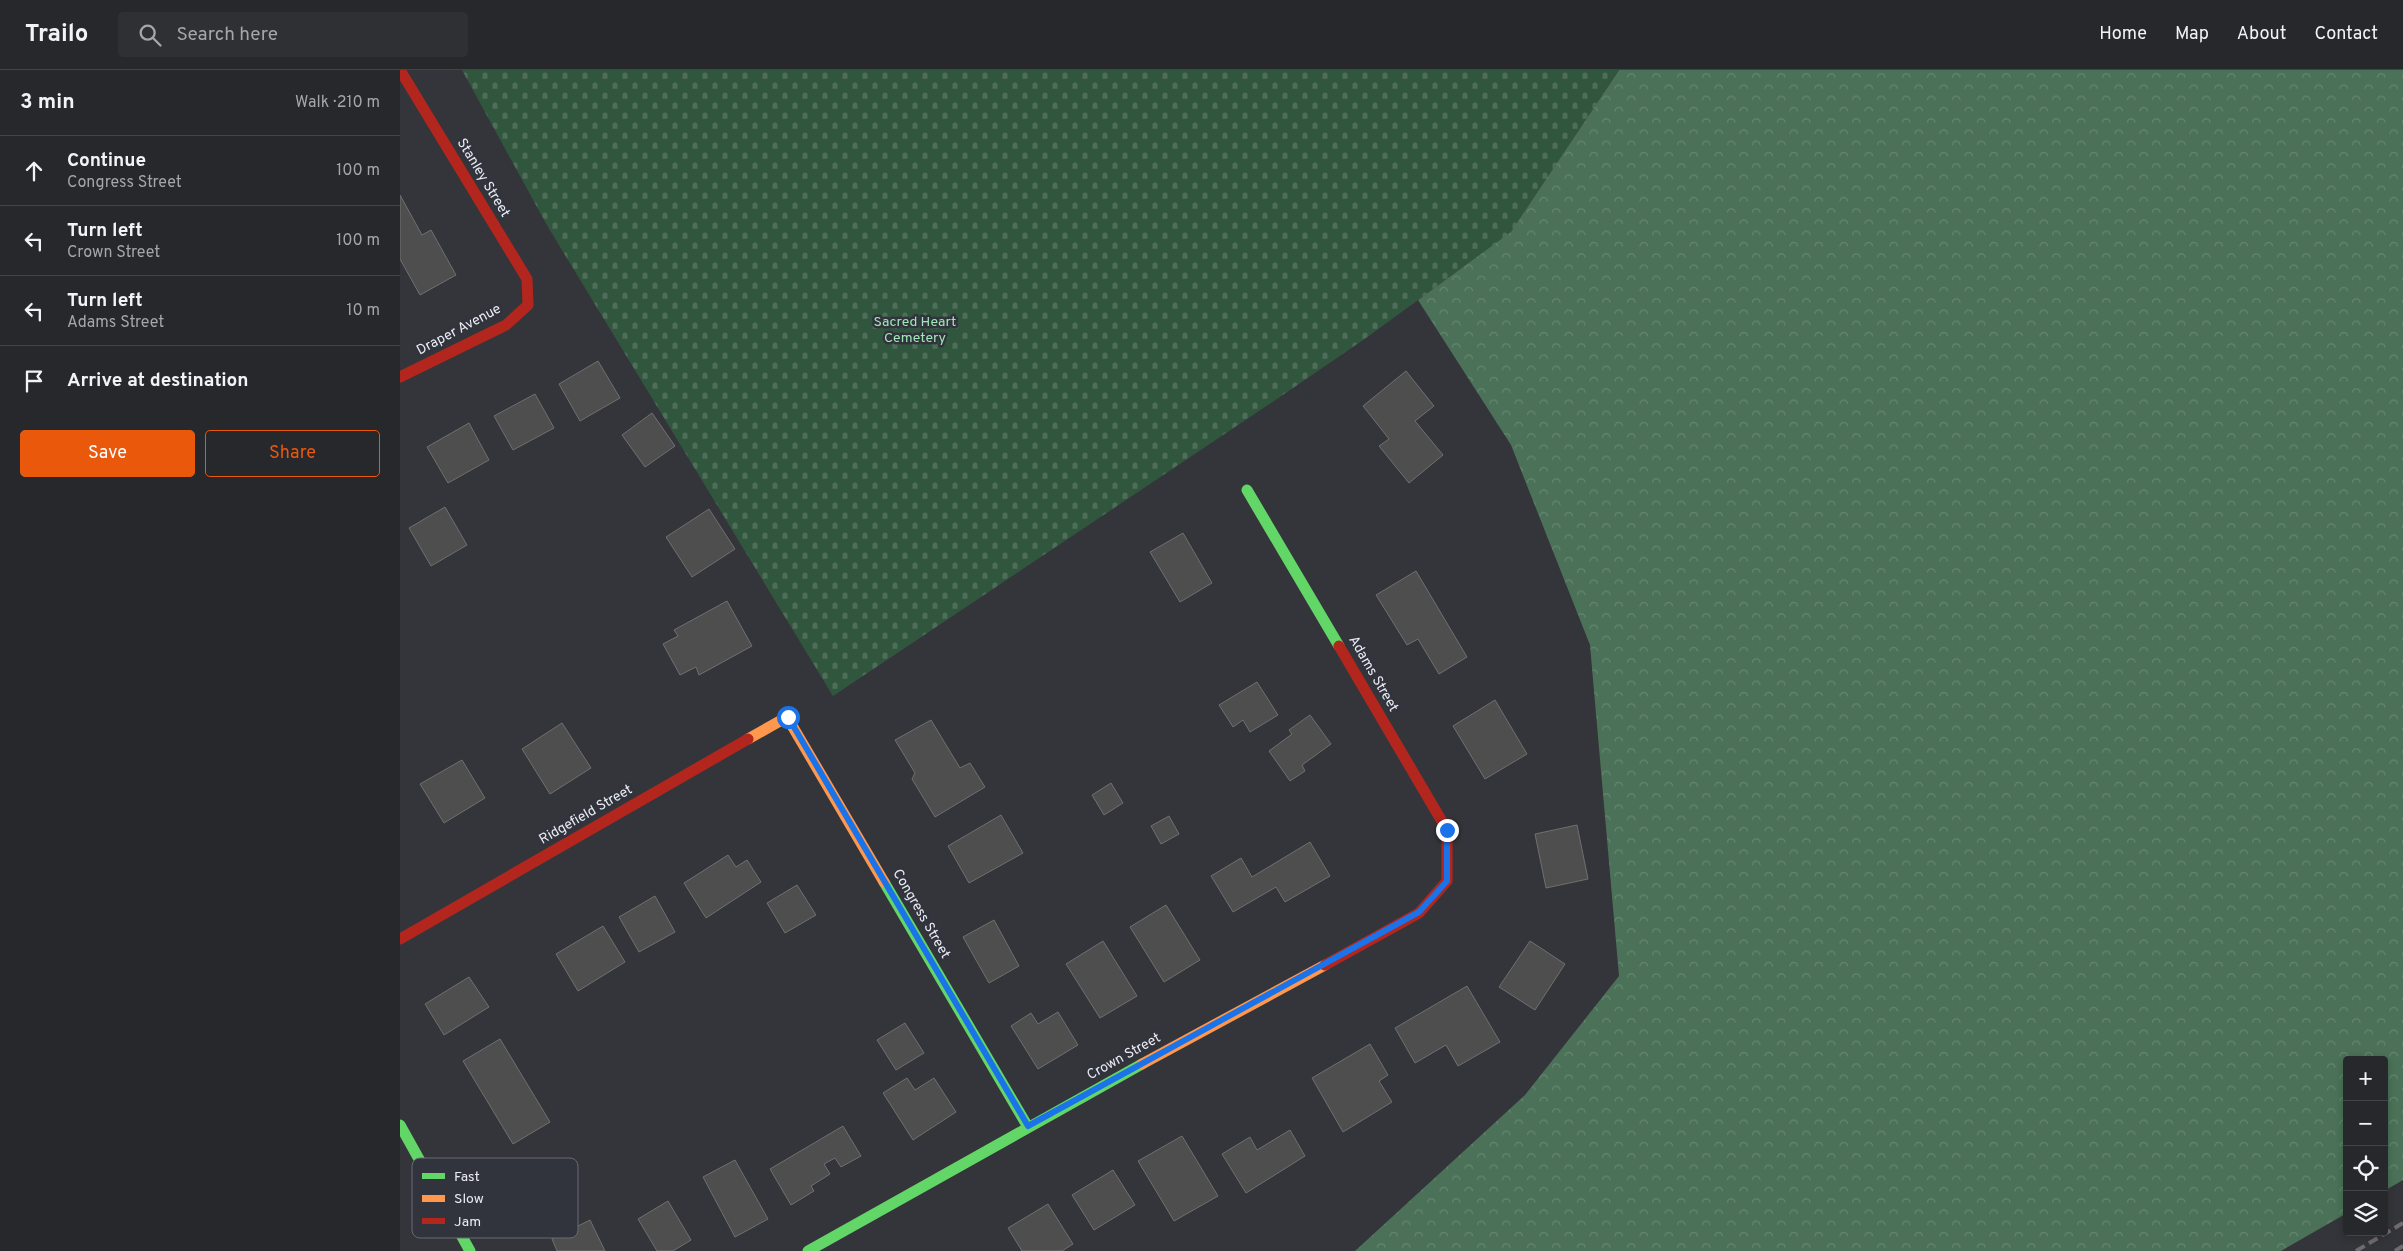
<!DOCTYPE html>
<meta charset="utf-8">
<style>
body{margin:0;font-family:Overpass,sans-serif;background:#2f3034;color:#f1f3f6}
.controls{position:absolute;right:15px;bottom:15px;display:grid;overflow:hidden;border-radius:5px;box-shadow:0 2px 8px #0003}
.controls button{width:45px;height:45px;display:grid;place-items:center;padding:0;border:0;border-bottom:1px solid #434448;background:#27282c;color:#f1f3f6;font:25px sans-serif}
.stop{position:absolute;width:15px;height:15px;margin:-11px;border:4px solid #1a73e8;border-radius:50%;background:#fff}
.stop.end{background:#1a73e8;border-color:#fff;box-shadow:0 1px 5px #0008}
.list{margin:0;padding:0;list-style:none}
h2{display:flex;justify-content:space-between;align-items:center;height:65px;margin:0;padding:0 20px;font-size:21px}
h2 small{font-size:16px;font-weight:400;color:#a4a6a9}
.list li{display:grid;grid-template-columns:32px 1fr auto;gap:15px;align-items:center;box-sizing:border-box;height:70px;padding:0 20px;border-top:1px solid #434448}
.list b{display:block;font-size:19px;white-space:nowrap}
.list p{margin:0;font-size:16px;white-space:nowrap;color:#a4a6a9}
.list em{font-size:16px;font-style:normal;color:#a4a6a9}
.actions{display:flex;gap:10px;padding:15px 20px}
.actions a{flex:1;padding:11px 0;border:1px solid #ea580c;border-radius:5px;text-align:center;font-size:18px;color:#ea580c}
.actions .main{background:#ea580c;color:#fff}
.icon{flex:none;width:28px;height:28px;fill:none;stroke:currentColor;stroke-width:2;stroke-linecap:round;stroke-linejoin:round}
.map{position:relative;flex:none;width:2003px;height:1181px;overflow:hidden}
header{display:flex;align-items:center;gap:30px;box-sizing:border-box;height:70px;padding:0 25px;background:#27282c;border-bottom:1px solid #434448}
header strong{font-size:24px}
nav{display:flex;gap:28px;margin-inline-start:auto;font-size:18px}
.search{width:350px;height:45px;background:#2f3034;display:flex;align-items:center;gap:12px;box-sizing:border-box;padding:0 18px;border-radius:5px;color:#a4a6a9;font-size:19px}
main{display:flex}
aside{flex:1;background:#27282c}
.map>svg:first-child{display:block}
</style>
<header>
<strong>Trailo</strong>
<div class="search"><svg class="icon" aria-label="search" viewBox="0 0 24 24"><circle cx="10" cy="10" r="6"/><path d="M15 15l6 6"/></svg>Search here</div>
<nav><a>Home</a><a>Map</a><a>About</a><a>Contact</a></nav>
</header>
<main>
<aside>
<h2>3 min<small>Walk · 210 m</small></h2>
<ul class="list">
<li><svg class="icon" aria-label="ahead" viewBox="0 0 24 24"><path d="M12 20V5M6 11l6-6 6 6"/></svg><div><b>Continue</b><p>Congress Street</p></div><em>100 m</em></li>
<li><svg class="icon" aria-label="left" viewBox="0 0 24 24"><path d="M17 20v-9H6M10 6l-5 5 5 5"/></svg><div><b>Turn left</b><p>Crown Street</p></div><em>100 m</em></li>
<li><svg class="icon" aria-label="left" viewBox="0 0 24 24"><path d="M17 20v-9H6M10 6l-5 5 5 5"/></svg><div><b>Turn left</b><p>Adams Street</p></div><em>10 m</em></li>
<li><svg class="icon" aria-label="arrive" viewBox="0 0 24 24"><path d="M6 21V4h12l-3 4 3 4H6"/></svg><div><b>Arrive at destination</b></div></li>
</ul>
<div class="actions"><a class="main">Save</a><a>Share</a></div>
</aside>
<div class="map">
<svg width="2003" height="1181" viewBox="0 0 2003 1181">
<defs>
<pattern id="forest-crowns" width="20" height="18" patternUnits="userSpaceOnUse" patternTransform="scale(1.25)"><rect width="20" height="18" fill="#4b7258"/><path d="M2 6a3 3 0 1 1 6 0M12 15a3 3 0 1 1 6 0" fill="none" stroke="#658670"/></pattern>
<pattern id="cemetery-stones" width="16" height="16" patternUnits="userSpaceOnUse" patternTransform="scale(1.25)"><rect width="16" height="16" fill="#31563e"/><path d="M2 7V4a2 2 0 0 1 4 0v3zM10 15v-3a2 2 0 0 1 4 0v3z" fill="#4f6e5a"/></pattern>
</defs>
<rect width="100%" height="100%" fill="#34353a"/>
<path fill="url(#forest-crowns)" d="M1219,0H2003V1110L1984,1121V990H1947V1143L1881,1181H955L1125,1025L1219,906L1190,575L1111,375L1018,230L1111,161Z"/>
<path fill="url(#cemetery-stones)" d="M62,0H1219L1111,162L966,268L874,331L433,626L148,157Z"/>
<g fill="#4f4e4e" stroke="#707070">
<path d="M0,125L22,165L31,160L56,205L20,225L0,189Z"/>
<path d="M198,291L220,328L180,351L159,314Z"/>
<path d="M1006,301L1034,336L1015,351L1043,385L1009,413L979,376L989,369L963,336Z"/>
<path d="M135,324L154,358L113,380L94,346Z"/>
<path d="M252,343L275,376L245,397L222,365Z"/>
<path d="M69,353L89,390L48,413L27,377Z"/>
<path d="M45,437L67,475L31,496L9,458Z"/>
<path d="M309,439L335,479L292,507L266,467Z"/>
<path d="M783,463L812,513L780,532L750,482Z"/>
<path d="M1016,501L1067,587L1039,604L1018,569L1007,575L976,525Z"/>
<path d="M327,531L352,576L299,605L296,597L280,605L263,574L278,566L274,560Z"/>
<path d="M857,612L878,645L850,662L843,650L833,657L819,635Z"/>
<path d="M1095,630L1127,684L1085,709L1053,656Z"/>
<path d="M910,645L931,674L902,695L905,701L890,711L869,681L892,664L889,660Z"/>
<path d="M531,650L560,698L570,693L585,717L535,747L512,709L515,703L495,670Z"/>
<path d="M162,653L191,698L150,724L122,679Z"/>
<path d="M62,690L85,728L44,753L20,714Z"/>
<path d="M711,713L723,733L704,745L692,725Z"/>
<path d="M601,745L623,783L569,813L548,776Z"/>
<path d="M769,746L779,764L761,774L751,756Z"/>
<path d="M1177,755L1188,809L1146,818L1135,764Z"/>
<path d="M910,772L930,806L885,832L876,817L833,842L811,806L841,788L852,807Z"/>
<path d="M328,785L336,797L347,790L361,812L306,848L284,813Z"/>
<path d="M397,815L416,845L385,863L367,833Z"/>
<path d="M255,826L275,862L239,882L219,847Z"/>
<path d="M766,835L800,890L764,912L730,857Z"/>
<path d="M594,850L619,896L589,913L563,867Z"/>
<path d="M203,856L225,892L178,921L156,884Z"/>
<path d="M703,871L737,926L700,948L666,894Z"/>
<path d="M1130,871L1165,894L1135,940L1099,917Z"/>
<path d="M69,907L89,937L44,965L25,934Z"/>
<path d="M1067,916L1100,972L1058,996L1046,975L1015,993L995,958Z"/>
<path d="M658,942L678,975L638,999L611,956L631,943L638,954Z"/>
<path d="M505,953L524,983L496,1000L477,970Z"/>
<path d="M100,969L150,1052L113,1074L63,991Z"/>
<path d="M970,974L988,1005L979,1011L992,1032L943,1062L912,1008Z"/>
<path d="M507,1008L515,1020L534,1008L556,1042L513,1070L483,1023Z"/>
<path d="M443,1056L461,1086L441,1097L435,1088L424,1094L430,1104L411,1116L414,1121L391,1135L370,1099Z"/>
<path d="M890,1060L905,1086L846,1123L822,1084L850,1067L857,1080Z"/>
<path d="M782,1066L818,1126L774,1151L738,1091Z"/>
<path d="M335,1090L368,1149L335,1167L303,1107Z"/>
<path d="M713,1100L735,1135L694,1160L672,1125Z"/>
<path d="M268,1131L291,1170L273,1181H257L238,1149Z"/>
<path d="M648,1134L673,1174L662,1181H622L608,1158Z"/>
<path d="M190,1150L205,1181H157L152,1169Z"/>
</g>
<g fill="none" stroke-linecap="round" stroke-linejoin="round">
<g stroke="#63d668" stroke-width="11">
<path d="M847,420L939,576"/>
<path d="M484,812L628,1057"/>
<path d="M0,1055L70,1181"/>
<path d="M408,1181L742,994"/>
</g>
<g stroke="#ff974d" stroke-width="11">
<path d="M348,669L387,647L484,812"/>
<path d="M742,994L925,895"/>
</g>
<g stroke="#b3261e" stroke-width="11">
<path d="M0,0L127,209L128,235L106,255L0,307"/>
<path d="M0,869L348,669"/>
<path d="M925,895L1019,843L1047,811V760L939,576"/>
</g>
<g stroke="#706a6d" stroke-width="4" stroke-dasharray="10 5" stroke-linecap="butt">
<path d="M1956,1181L2003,1153"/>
<path d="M1995,1181L2003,1176"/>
</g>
</g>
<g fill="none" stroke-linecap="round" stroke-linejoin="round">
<path stroke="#1a73e8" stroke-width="6" d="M388,647L628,1056L1019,842L1047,811V760"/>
</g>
<g text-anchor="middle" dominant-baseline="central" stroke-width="5" stroke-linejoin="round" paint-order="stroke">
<g font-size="14" fill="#eaecf2" stroke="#31343d">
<text transform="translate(83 108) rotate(59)">Stanley Street</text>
<text transform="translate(59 260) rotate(-28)">Draper Avenue</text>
<text transform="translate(973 604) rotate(60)">Adams Street</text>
<text transform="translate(186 745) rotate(-30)">Ridgefield Street</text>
<text transform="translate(521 844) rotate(60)">Congress Street</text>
<text transform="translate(724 987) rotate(-29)">Crown Street</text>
</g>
<g font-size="14" fill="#a1e7b6" stroke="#31343d">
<text x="515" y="252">Sacred Heart<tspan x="515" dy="16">Cemetery</tspan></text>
</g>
</g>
<rect x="12" y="1088" width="166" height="80" rx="8" fill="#31343d" stroke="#686b73" stroke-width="1"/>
<rect x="22" y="1103" width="23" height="6" fill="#63d668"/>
<rect x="22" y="1125" width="23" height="7" fill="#ff974d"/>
<rect x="22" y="1148" width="23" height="6" fill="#b3261e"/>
<g font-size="14" fill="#eaecf2">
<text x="54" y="1111">Fast</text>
<text x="54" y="1133">Slow</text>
<text x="54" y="1156">Jam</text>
</g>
</svg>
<div class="controls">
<button>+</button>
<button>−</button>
<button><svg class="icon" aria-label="locate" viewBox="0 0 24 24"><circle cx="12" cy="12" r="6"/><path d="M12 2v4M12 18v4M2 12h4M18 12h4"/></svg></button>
<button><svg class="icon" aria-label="layers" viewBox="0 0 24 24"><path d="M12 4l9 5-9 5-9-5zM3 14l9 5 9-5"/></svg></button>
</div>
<div class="stop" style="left:388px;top:647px"></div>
<div class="stop end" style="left:1047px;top:760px"></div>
</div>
</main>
